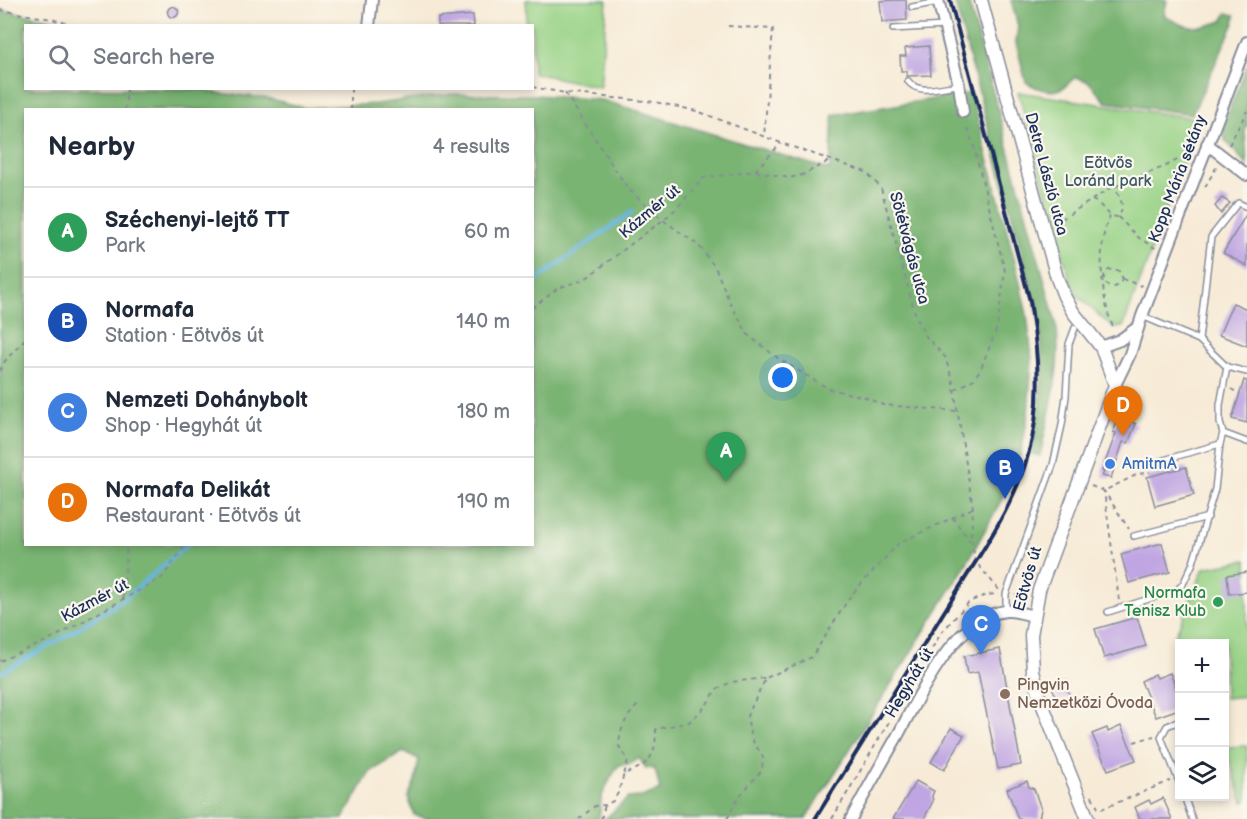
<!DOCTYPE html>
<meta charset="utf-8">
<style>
body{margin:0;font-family:"Balsamiq Sans",sans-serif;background:#f6f6f7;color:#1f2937}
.controls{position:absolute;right:18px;bottom:18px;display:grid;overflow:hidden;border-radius:0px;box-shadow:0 3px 9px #0003}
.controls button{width:54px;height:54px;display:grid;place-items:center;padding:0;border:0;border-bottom:2px solid #e0e1e3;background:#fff;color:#1f2937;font:30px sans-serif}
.you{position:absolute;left:783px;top:378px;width:21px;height:21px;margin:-15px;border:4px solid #fff;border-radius:50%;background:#1a73e8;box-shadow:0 0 0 9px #1a73e833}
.badge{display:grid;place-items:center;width:39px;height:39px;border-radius:50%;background:#db2777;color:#fff;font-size:20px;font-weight:700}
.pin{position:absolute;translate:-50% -50px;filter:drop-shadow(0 2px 3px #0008)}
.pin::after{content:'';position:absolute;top:32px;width:21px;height:18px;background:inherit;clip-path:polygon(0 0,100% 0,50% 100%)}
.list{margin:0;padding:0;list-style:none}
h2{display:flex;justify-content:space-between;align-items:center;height:78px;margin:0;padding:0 24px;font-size:26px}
h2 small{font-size:20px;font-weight:400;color:#747a83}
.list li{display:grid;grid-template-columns:39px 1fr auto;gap:18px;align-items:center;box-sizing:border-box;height:90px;padding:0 24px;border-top:2px solid #e0e1e3}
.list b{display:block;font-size:22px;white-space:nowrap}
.list p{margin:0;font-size:20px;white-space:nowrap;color:#747a83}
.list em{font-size:20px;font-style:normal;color:#747a83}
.icon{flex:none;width:33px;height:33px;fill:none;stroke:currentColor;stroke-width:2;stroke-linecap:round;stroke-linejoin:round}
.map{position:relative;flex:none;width:1247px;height:819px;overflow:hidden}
.search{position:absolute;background:#fff;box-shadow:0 3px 9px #0003;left:24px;top:24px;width:510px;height:66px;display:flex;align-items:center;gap:15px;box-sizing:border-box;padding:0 21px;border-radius:0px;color:#747a83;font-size:22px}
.panel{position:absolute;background:#fff;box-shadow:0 3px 9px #0003;left:24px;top:108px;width:510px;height:438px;border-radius:0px}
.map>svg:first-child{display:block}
</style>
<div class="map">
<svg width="1247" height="819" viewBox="0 0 1247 819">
<rect width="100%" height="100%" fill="#fbf7ec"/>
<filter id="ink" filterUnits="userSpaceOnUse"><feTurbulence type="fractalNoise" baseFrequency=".0167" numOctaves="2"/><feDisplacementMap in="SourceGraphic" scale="12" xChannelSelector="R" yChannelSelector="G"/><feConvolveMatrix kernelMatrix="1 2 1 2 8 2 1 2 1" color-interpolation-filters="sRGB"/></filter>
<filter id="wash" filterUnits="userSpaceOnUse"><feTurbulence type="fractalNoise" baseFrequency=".008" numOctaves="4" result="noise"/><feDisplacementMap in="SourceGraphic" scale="24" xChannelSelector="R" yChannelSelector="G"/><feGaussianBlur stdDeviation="1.35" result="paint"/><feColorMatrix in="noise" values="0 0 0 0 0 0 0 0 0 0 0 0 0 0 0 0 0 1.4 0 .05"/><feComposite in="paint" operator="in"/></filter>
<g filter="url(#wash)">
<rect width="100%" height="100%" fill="#f7ebd7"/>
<g fill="#98d286" stroke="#5a8072" stroke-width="1.5">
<path d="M526,0H607L600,87L533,73L532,26L525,25L527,12Z"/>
<path d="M1018,92L1200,119L1123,327L1113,328L1078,296L1071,284Z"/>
<path d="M1247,560V696L1225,698L1224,644H1180L1179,656L1175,636L1204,568Z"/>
<path d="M1247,746V801L1243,802L1225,747Z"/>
</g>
<g fill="#7ab473" stroke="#4a7268" stroke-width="1.5" fill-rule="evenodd">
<path d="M954,0H968L1056,323C1063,367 1049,412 1040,456L1032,454C1041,407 1046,360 1038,313Z"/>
<path d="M1011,0H1167L1164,15C1186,30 1198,30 1222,21L1227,13L1235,15L1234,23L1192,114L1106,102L1089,82L1076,77C1070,80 1069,84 1064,87C1051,95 1038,89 1026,82L1016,43L1018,26Z"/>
<path d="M0,10L51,19L78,25L26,26V88L207,89L209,92L267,98L306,108L376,104L451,94L537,95L602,100L830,170L833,115L971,93L1017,270L1027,315L1032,360L1028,414L1021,453L1001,501L964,568L806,819H605L628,798L642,797L660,790L655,769L646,768L639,758L630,764L619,765C614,771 602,793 601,800C600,807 601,813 598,819H428L414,815L408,797L415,781L419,759L403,752L370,772L343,819H0ZM26,110H532V544H26Z"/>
<path d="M1247,65V125L1245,130L1247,165L1225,140L1223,126Z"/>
</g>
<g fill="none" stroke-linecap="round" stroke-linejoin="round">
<g stroke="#67b6e1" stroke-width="4">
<path d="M532,283L632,212"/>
<path d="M0,673L61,639L123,600L188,544"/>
</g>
</g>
<g id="blocks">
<g fill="#bfa5e2">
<path d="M894,0H906L907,20L882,22L880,1Z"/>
<circle cx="173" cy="12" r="5.5"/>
<path d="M473,15L474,26H438V18Z"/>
<path d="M929,46L931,75L907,76V71H901L900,56H906L905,48Z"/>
<path d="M1222,198L1230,203L1221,214L1215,206Z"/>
<path d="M1247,213V266L1223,253Z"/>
<path d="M1233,303L1247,309V346L1219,335Z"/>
<path d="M1244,380L1247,381V423L1232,419Z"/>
<path d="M1120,415L1136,424L1128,443L1123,442L1111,478L1102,476L1104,472L1102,471L1116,433L1113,432Z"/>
<path d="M1186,467L1194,495L1155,506L1147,477Z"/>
<path d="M1162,543L1170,572L1129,583L1121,554Z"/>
<path d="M1247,572V592L1229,594L1227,575Z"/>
<path d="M1137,617L1146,646L1104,658L1095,629Z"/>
<path d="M1000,649L1021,765L998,769L978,672L967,674L964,656Z"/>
<path d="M1170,673L1179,695V709L1156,717L1141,681L1155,674L1157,678Z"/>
<path d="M1065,682L1070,697L1058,701L1052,687Z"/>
<path d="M1121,726L1136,760L1108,770L1092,734L1107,728L1108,732Z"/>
<path d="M951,728L964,735L944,770L931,762Z"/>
<path d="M916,781L934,791L932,796L933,801L924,819H893Z"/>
<path d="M1027,781L1029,787L1034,789L1041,809L1039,819H1018L1007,789Z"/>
<path d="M1163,798L1172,819H1140L1135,807L1149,800L1151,804Z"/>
</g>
</g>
</g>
<g filter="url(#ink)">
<use href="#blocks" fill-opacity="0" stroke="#898d9a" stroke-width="1.5"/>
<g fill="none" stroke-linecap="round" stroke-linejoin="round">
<defs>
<g id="service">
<path d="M912,7L939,2"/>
<path d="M893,29L945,26"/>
<path d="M908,81C918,96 944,86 959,85"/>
<path d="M1199,340L1211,237L1238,203L1247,207"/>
<path d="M1227,367L1247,372"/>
<path d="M1223,433L1247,442"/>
<path d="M1153,463L1220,444"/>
<path d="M1134,536L1208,517"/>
<path d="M1006,611V594L1053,465L1062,425L1066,396L1069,344L1075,328"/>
<path d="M1108,612L1177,590L1183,584L1193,563L1215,489L1220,444L1223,433L1220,423V405L1227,367L1199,340L1142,316"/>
<path d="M1180,721L1167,726L1161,737L1180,784"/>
<path d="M1184,796L1192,819"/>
</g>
<g id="minor">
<path d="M938,0L959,85L963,112"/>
<path d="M369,26L372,0"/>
<path d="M1207,144L1247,175"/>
<path d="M1101,347L1120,340L1138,327"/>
<path d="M1115,385L1130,354L1142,316L1247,42"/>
<path d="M851,819C866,791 882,763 898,735C919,696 955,616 1006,611C1015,610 1025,614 1033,616"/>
</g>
<path id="tertiary" d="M981,0L1057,278L1064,296L1073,312L1101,347L1115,385L1039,590L1031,635L1033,671L1039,696L1088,819"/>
</defs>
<use href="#service" stroke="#898d9a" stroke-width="8"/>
<use href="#minor" stroke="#898d9a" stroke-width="14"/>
<use href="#tertiary" stroke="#898d9a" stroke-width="15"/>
<g stroke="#898d9a" stroke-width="2" stroke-dasharray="4.5 4.5" stroke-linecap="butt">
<path d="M0,10L51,19L78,26"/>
<path d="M728,26L773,29L764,136"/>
<path d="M532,87L565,93L655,102L697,111L781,143L866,172L881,188L916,317L927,338L945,357L953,382L973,508L971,535L975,561L1000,591"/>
<path d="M351,88V110"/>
<path d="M565,93L628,189L663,220L698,245L715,267L731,305L749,336L779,359L829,389L865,397L883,405L957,411"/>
<path d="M125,110L127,88"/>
<path d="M1229,145L1247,111"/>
<path d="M756,171L789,178L802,175L829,161"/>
<path d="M1205,187L1217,166"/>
<path d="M1092,200C1103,204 1106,217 1118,217C1126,207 1120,198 1115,188"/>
<path d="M1110,216C1096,242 1101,303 1114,329"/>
<path d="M1118,217L1139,238L1155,248"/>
<path d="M1054,224L1109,189L1166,166L1192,152"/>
<circle cx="1113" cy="278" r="9"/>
<path d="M1122,279L1142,286"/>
<path d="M532,308L558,288L585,279L663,220L676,209L703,178L755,171L781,143"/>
<path d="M0,371L5,361L26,338"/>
<path d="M1231,389L1240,394"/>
<path d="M955,390L974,379L981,368L997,328L1005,271L974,147L966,124"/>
<path d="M1091,486L1104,491L1138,474L1150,472"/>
<path d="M952,517L970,541"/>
<path d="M1015,595H1026"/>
<path d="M123,599L127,544"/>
<path d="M1119,600L1104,491L1129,529"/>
<path d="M0,661L51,639L162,578L186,544"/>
<path d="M1134,742L1154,736"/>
<path d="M624,774C631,754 626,761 619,746C620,728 626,717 638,705"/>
<path d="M1092,796L1099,810L1170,781"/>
<path d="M579,819L595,806L605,805L613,801L618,793L624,774C650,765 656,756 656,729L689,722L705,707L717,689L731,682L765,678"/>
<path d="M601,819L605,805"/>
<path d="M727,819L738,798L762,770L763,757L751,738L747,716L766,678L812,657L851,595L899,543L973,508"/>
<path d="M832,819L941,633L969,602L986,595L997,594"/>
</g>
<use href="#service" stroke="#fff" stroke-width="5"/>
<use href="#minor" stroke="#fff" stroke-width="10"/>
<use href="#tertiary" stroke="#fff" stroke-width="12"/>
<path stroke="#1b2f5e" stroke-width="4" d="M815,819C859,748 903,677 947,607C977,559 1013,509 1028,455C1043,404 1038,352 1030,301L950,0"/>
</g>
</g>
<circle fill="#3f7fe0" stroke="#fbf7ec" stroke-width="2" cx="1110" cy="464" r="6"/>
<circle fill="#2e9e5b" stroke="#fbf7ec" stroke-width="2" cx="1218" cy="602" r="6"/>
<circle fill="#8d6e63" stroke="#fbf7ec" stroke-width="2" cx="1005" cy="694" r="6"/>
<g text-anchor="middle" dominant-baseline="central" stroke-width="4.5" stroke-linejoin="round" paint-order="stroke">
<g font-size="16" fill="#3a5868" stroke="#fbf7ec">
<text x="1108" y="163">Eötvös<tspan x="1108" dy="18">Loránd park</tspan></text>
</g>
<g font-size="16" fill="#1b2f5e" stroke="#fbf7ec">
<text transform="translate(1046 174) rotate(75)">Detre László utca</text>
<text transform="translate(1178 179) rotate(-69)">Kopp Mária sétány</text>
<text transform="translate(650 212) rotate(-40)">Kázmér út</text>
<text transform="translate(909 248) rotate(75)">Sötétvágás utca</text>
<text transform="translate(1028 579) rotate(-74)">Eötvös út</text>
<text transform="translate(95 601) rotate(-28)">Kázmér út</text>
<text transform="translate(910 683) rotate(-59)">Hegyhát út</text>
</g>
<g font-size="16" fill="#366cbe" stroke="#fbf7ec" text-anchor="start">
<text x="1122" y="464">AmitmA</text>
</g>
<g font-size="16" fill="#27864d" stroke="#fbf7ec" text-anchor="end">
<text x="1206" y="593">Normafa<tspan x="1206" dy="18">Tenisz Klub</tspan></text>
</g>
<g font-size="16" fill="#785e54" stroke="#fbf7ec" text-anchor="start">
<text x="1017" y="685">Pingvin<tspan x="1017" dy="18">Nemzetközi Óvoda</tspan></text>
</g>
</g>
</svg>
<div class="controls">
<button>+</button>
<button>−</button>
<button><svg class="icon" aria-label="layers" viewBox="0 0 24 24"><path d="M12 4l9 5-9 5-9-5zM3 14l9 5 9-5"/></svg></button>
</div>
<div class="you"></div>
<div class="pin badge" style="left:726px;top:482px;background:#2e9e5b">A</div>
<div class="pin badge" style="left:1005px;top:499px;background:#1a4fb4">B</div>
<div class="pin badge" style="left:981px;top:655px;background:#3f7fe0">C</div>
<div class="pin badge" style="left:1123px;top:436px;background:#e8710a">D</div>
<div class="search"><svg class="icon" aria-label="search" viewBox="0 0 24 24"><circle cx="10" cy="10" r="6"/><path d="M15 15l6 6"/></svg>Search here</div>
<section class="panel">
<h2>Nearby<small>4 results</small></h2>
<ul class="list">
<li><span class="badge" style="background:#2e9e5b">A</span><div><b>Széchenyi-lejtő TT</b><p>Park</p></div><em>60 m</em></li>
<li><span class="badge" style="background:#1a4fb4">B</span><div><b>Normafa</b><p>Station · Eötvös út</p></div><em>140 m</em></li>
<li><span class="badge" style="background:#3f7fe0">C</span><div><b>Nemzeti Dohánybolt</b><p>Shop · Hegyhát út</p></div><em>180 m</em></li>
<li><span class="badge" style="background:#e8710a">D</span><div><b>Normafa Delikát</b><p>Restaurant · Eötvös út</p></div><em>190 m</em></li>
</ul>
</section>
</div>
